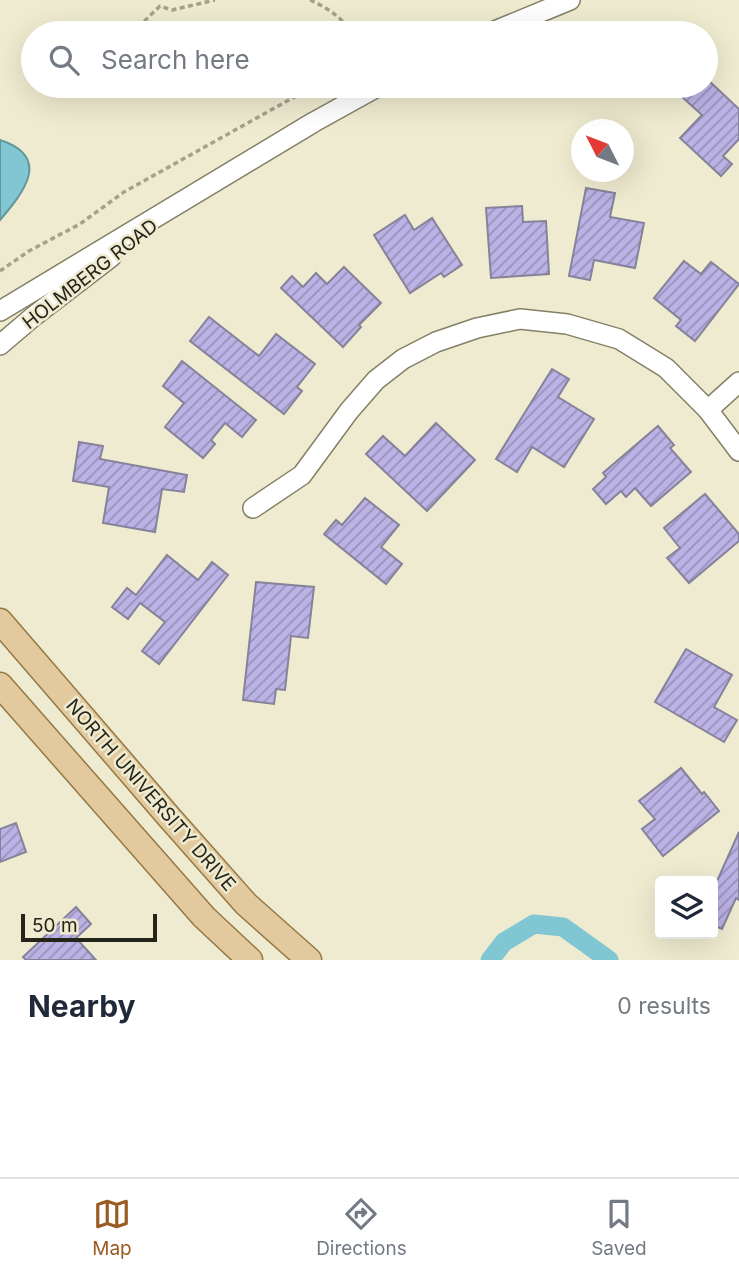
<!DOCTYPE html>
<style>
body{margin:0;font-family:Inter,sans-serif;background:#f2f2f3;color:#1f2937}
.controls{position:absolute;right:21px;bottom:21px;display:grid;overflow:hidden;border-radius:7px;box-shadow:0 7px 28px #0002}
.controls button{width:63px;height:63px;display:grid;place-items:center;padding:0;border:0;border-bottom:2px solid #e0e1e3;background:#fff;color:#1f2937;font:35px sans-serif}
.compass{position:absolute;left:571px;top:119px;width:63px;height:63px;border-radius:50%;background:#fff;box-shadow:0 7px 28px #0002;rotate:312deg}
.scale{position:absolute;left:21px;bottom:18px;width:136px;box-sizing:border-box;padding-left:7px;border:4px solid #25241a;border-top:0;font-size:19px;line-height:24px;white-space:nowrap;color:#25241a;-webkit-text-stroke:5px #efebd0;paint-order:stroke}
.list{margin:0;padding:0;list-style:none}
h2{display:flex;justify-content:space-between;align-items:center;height:91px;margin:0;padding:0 28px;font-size:30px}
h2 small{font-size:23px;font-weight:400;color:#747a83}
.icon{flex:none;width:38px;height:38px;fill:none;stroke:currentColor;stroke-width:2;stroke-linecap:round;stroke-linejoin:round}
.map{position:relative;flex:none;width:739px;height:960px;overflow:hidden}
.search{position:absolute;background:#fff;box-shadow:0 7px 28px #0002;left:21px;right:21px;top:21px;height:77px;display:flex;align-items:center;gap:18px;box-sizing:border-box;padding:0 24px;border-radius:38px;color:#747a83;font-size:26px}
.sheet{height:217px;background:#fff}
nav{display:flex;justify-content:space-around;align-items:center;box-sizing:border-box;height:98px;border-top:2px solid #e0e1e3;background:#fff;font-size:19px;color:#747a83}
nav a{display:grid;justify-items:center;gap:4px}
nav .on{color:#995b21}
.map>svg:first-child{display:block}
</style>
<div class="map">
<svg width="739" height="960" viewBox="0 0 739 960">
<defs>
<pattern id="building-hatch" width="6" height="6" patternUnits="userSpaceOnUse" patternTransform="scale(1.75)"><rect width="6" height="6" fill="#bbb2e5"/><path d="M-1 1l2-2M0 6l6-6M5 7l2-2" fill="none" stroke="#9891b9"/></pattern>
</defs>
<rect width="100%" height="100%" fill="#efebd0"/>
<path fill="#81c7d3" stroke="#65969c" stroke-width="2" d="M0,140C52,157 24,192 0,220Z"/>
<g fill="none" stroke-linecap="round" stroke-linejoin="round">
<path stroke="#81c7d3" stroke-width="19" d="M490,960L504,942L534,924L563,927L609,960"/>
</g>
<g fill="url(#building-hatch)" stroke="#86829a" stroke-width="2">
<path d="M706,78L739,109V139L723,156L732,164L721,176L680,138L702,115L681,96L691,86H706Z"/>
<path d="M586,188L615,193L610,217L644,223L635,268L594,260L590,280L569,276Z"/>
<path d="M522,206L523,222L546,221L549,274L491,278L486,208Z"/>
<path d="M405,215L414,230L432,218L462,265L444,277L441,273L410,293L374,235Z"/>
<path d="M684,261L701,274L711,262L739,284L695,341L676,326L681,320L654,298Z"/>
<path d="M344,267L381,303L359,325L361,327L343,347L281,288L292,276L303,287L316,273L327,284Z"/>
<path d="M209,317L259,356L276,334L315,364L297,387L302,391L284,414L190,341Z"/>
<path d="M182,361L256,420L242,437L225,423L211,440L215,444L203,458L165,427L184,403L163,386Z"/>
<path d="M552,369L569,379L558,397L594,419L564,467L532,447L517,472L496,459Z"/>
<path d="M436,423L475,460L427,511L366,454L383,436L405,456Z"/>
<path d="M658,426L674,445L670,448L691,472L651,506L635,488L626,497L621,491L606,504L593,489L606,477L603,473Z"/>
<path d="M79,442L103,446L100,459L187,475L184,492L162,489L155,532L103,523L109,487L73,481Z"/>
<path d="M705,494L739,534V541L689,583L667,558L680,548L664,528Z"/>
<path d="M365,498L399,525L381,547L402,564L386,584L324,534L336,520L342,525Z"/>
<path d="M167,555L198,580L212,562L228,575L159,664L142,651L165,622L140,603L128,619L112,607L127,588L136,595Z"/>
<path d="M256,582L314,587L308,638L291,636L285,690L276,689L274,704L243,700Z"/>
<path d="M686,649L732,675L714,707L737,720L724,742L655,702Z"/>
<path d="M681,768L702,794L704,792L719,811L663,856L642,829L655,819L639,801Z"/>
<path d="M16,823L26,852L0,862V829Z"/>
<path d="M739,832V900L736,898L722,929L713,925V890Z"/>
<path d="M76,907L91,924L76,938L96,960H26L23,957Z"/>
</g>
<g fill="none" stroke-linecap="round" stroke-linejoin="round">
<defs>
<g id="minor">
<path d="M490,33L570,0"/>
<path d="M0,311L314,122L379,86"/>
<path d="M0,345L34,316L111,257"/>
<path d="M708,410L739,382"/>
<path d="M253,508L302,475L349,411L376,380L403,359L436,342L477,328L520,319L567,324L619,339L666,368L708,410L739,451"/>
</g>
<g id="major">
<path d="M0,621L169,817L246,904L309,960"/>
<path d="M0,685L204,917L250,960"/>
</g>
</defs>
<use href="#minor" stroke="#848067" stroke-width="22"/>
<use href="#major" stroke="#947846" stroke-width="27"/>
<g stroke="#a4a28d" stroke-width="3.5" stroke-dasharray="5 3.5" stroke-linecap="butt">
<path d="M310,0C326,7 343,18 352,33"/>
<path d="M132,33L160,6L172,10L215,0"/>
<path d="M0,271L29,251L80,224L124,192L314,86"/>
</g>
<use href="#minor" stroke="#fff" stroke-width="19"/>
<use href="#major" stroke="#e2ca9e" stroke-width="24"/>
</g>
<g text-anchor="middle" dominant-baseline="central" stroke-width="5" stroke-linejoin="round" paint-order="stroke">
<g font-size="19" fill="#25241a" stroke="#efebd0">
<text transform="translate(90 274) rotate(-38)">HOLMBERG ROAD</text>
<text transform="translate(151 795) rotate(49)">NORTH UNIVERSITY DRIVE</text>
</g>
</g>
</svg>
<div class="controls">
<button><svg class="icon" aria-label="layers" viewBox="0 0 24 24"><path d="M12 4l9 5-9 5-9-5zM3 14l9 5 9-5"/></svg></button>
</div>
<svg class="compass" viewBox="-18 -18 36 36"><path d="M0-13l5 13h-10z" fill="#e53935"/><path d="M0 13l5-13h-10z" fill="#747a83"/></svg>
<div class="scale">50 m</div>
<div class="search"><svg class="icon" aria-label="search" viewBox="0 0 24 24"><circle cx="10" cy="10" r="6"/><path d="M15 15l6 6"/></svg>Search here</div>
</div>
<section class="sheet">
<h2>Nearby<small>0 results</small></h2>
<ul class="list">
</ul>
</section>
<nav>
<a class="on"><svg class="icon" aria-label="map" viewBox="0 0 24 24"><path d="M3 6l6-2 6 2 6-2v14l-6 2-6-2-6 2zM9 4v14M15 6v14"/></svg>Map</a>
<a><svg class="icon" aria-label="directions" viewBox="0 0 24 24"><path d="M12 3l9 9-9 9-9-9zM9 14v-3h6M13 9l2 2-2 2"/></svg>Directions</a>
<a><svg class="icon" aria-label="saved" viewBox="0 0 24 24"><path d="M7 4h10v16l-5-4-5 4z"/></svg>Saved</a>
</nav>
